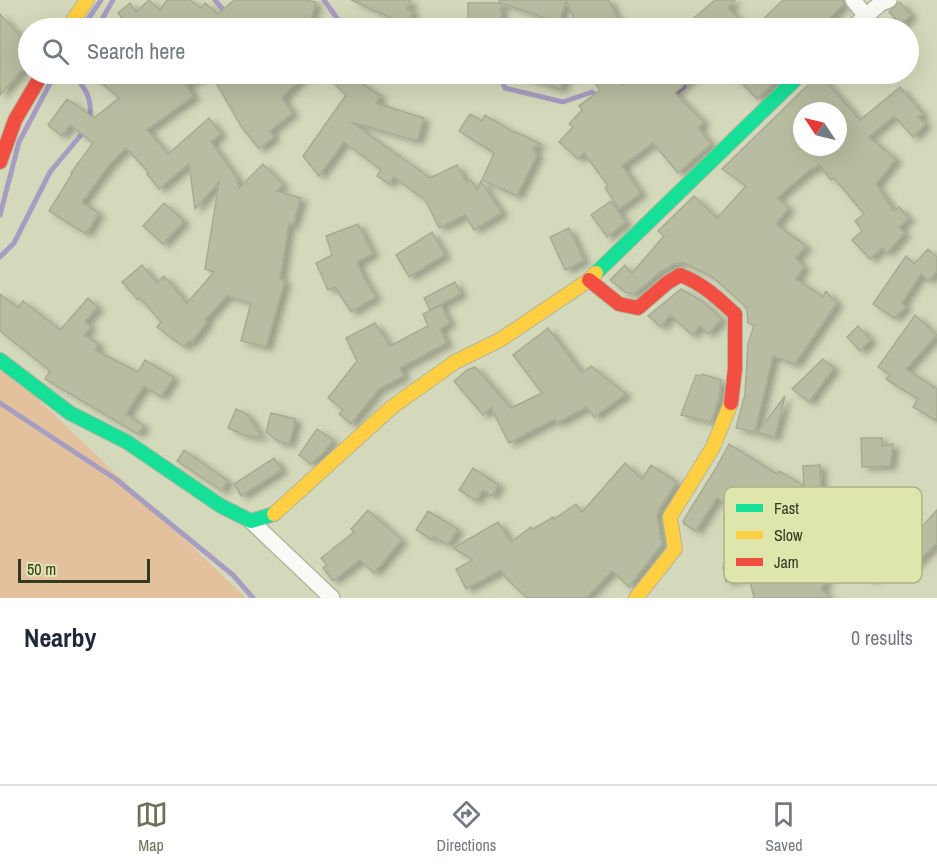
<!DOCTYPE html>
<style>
body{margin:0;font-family:"Archivo Narrow",sans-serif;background:#f6f6f7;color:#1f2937}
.compass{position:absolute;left:793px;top:102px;width:54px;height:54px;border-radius:50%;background:#fff;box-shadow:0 6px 24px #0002;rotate:305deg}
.scale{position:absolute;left:18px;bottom:15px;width:132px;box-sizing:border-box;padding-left:6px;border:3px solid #363922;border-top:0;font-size:16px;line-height:21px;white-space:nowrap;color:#363922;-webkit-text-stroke:4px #dee6ae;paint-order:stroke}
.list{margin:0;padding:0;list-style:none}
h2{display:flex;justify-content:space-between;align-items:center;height:78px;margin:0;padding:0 24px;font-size:26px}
h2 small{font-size:20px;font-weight:400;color:#747a83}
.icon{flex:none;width:33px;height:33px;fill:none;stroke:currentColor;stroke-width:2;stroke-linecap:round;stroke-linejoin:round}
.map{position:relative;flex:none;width:937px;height:598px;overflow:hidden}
.search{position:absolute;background:#fff;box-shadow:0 6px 24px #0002;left:18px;right:18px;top:18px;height:66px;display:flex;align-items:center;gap:15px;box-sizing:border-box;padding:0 21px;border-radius:33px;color:#747a83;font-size:22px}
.sheet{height:186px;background:#fff}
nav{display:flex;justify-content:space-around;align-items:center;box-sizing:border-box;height:84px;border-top:2px solid #e0e1e3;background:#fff;font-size:16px;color:#747a83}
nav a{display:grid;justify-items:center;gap:3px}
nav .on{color:#6e7158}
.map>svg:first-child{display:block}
</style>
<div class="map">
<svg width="937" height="598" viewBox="0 0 937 598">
<defs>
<filter id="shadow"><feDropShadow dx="6" dy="3.5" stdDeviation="3" flood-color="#0004"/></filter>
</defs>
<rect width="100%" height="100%" fill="#d5d9bb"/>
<path fill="#e3c19d" d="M0,363L246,598H0Z"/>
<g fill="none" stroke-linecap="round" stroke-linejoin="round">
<g stroke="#a79dc3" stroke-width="5">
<path d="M215,0L227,14"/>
<path d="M324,0L344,28"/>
<path d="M82,28L101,0"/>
<path d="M97,28L113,0"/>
<path d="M73,74C85,87 94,101 89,120"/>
<path d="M499,74L505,88L563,102L592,92L600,98"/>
<path d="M671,96L684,87"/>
<path d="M0,215L19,142L55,74"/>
<path d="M0,257L14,243L50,172L86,129"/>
<path d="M0,403L117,480L233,575L253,598"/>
</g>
</g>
<g fill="#b8bca0" stroke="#a8ab93" stroke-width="1.5" fill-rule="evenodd" filter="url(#shadow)">
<path d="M149,0L160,10L167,0H190L201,8L205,3L218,14L234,0H305L316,2L309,28H113L123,20L118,13L130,3L136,12Z"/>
<path d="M351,0H411L407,9L413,11L407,25Z"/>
<path d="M499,0H609L619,23L606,28H579L566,1L559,23L501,3L502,25L468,26V3H500Z"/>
<path d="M715,0H735L728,8L748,28H682Z"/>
<path d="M783,0H843L844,4L820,28H754Z"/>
<path d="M900,2L911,15L901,25L889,12Z"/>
<path d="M0,14L28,45V64L0,95Z"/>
<path d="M91,74H207L185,85L194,96L147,130L168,154L209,118L221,134L211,142L237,178L239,188L263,164L283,184L277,191L301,198L293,225L289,224L280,279L285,281L266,347L241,341L251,303L227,296L205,320L207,322L192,342L190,340L184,347L157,327L161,322L140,298L138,300L122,282L142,265L157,283L164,276L187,303L214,272L205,269L219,182L195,209L189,164L159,189L147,174L149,173L126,148L110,164L82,202L99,213L86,234L49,211L72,174L71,173L93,143L70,125L62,136L48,125L67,99L94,118L119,98Z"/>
<path d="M211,74H305L282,98L293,113L270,131L274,137L259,149L241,126Z"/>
<path d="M325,74H347L381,96L376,103L424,118L417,141L351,122L430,178L457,165L467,183L471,180L477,190L481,181L502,213L474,230L465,215L439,228L426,201L394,177L389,184L377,176L381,170L344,142L319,176L303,156L346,95Z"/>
<path d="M522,74H567L560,89L522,76Z"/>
<path d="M606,74L612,82L617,78L623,85L631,79L633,82L647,74H695L675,93L704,122L698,128L711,144L678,173L653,143L622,166L641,193L619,209L605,188L608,186L584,153L578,159L559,142L573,127L569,124L582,110L579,106L600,90L594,82Z"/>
<path d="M733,74H773L778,79L757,99Z"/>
<path d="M814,74H819L860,120L900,87L923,114L918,117L926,124L913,137L894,116L869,137L896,159L876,184L894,211L899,207L909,219L899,227L905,233L887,253L882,248L870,259L852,240L862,231L855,221L864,214L834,178L831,180L819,165L812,170L811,169L777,198L789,208L776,224L806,246L796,258L804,267L796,279L823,297L826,291L837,303L795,364L773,356L755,432L736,428L745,394L748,344L754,325L748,323L747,309L744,305L711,276L684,263L674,264L660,272L634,294L625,292L610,280L625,265L632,273L664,236L658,231L694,196L717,218L746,186L722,169L810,83ZM802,111H838V147H802Z"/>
<path d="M470,114L482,121L485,115L515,133L516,132L541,144L533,148L537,155L517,196L482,180L494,153L459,131Z"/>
<path d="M611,201L626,222L607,237L591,215Z"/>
<path d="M164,203L184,221L163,244L143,226Z"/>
<path d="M358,224L373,254L357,262L365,280L376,297L351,312L335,287L328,290L316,263L332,255L326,236Z"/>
<path d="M569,228L584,261L565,270L550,237Z"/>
<path d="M432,232L445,255L409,277L396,255Z"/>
<path d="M928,249L937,257V271L928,281L921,274L902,303L906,307L894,318L873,304L906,256L914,264Z"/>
<path d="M455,282L461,294L430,310L424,298Z"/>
<path d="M681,289L702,301L722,319L708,334L700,326L692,335L670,315L661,327L648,316Z"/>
<path d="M0,294L18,308L23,301L60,330L88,298L98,307L85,322L91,327L84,335L99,344L95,350L138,372L145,360L174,377L161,397L144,386L126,414L144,426L138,434L45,379L50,371L0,331Z"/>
<path d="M441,305L450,323L440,329L447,343L400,368L404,376L379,389L351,424L339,414L343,410L328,398L357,361L346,338L375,323L390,346L428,326L423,314Z"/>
<path d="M915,315L937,335L906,369L937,389V421L913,407L918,399L886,379L890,375L878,367Z"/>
<path d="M858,326L871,340L860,351L847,337Z"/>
<path d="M548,328L582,373L591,366L626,394L594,417L587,407L557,423L555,419L509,443L491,408L483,415L454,381L467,370L475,367L511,408L542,393L513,355Z"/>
<path d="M823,359L834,368L809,402L792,389Z"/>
<path d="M702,374L721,380L719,399L711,422L681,415L696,375L701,376Z"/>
<path d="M785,396L775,437L757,433Z"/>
<path d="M236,409L247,414L262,438L250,435L249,437L228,428Z"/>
<path d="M271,413L296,419L289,444L279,442L266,432Z"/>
<path d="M317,429L333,440L325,451L311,464L299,455Z"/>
<path d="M861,438H882V446L893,444L890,466L862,467Z"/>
<path d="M729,444L777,474L779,471L804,486L803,466L820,465L821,491L788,493L781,504L777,501L759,527L717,498L696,531L684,524L683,521L716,468Z"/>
<path d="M184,450L228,481L222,491L177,461Z"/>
<path d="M274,458L282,470L241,496L234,484Z"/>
<path d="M625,463L642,479L651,465L677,482L659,510L657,516L662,544L629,587L612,571L586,598H527L506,578L501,570L466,589L456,569L473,560L453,548L498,522L511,542L531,527L533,529L553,517L554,519L576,504L582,512Z"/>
<path d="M473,468L499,485L492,496L483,490L476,501L459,490Z"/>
<path d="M895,507L920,529L937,510V543L911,568L898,554L871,580L846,554L861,539L864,542Z"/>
<path d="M368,510L402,540L374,573L360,560L333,581L323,568L327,565L321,558L354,532L351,529Z"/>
<path d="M428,511L458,529L448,545L434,537L432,540L416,530Z"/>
<path d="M810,522L828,544L805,563L827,581L821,589L831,598H754L747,569L767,564L801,535L799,534Z"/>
<path d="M743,563L746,577L726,582L723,567Z"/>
</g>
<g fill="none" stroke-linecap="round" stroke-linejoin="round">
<defs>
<g id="street">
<path d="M853,0L866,16"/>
<path d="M852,28L881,3L889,0"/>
<path d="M251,521L332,598"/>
</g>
<g id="fast">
<path d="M596,273L801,74"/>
<path d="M0,360L70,413L127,442L221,506L251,521L274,514"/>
</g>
<g id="slow">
<path d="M68,28L87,0"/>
<path d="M274,514L392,407L455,362L500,340L589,280L596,273"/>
<path d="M636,598L675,549L670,517L713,447L731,403"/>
</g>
<g id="jam">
<path d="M0,162L15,120L42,74"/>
<path d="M589,280L619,304L638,308L667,283L680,275C702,283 718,298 735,314V369L731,403"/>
</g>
</defs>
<use href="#street" stroke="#b3b69e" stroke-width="18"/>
<use href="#fast" stroke="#b3b69e" stroke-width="16"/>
<use href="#slow" stroke="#b3b69e" stroke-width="16"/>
<use href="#jam" stroke="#b3b69e" stroke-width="16"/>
<use href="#street" stroke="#f9f9f5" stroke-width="15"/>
<use href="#fast" stroke="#16e098" stroke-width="14"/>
<use href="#slow" stroke="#ffcf43" stroke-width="14"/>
<use href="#jam" stroke="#f24e42" stroke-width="14"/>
</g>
<rect x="724" y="487" width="198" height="96" rx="9" fill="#dee6ae" stroke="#acb284" stroke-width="1.5"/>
<rect x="736" y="504" width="27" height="8" fill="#16e098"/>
<rect x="736" y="531" width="27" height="8" fill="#ffcf43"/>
<rect x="736" y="558" width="27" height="8" fill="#f24e42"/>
<g font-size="16" fill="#363922">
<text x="774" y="514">Fast</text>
<text x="774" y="541">Slow</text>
<text x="774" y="568">Jam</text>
</g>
</svg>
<svg class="compass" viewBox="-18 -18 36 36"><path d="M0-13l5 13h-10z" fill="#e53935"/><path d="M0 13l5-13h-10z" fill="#747a83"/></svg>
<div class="scale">50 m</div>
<div class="search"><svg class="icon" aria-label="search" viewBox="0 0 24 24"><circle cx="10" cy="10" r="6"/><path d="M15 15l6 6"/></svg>Search here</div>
</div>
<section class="sheet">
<h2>Nearby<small>0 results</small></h2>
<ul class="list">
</ul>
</section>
<nav>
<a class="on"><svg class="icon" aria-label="map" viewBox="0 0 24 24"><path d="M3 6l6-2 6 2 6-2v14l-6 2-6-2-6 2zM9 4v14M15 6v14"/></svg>Map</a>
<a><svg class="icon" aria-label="directions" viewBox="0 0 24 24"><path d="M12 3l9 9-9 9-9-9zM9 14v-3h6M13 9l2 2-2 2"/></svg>Directions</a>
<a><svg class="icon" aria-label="saved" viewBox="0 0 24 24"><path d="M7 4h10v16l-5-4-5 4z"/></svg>Saved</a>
</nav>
